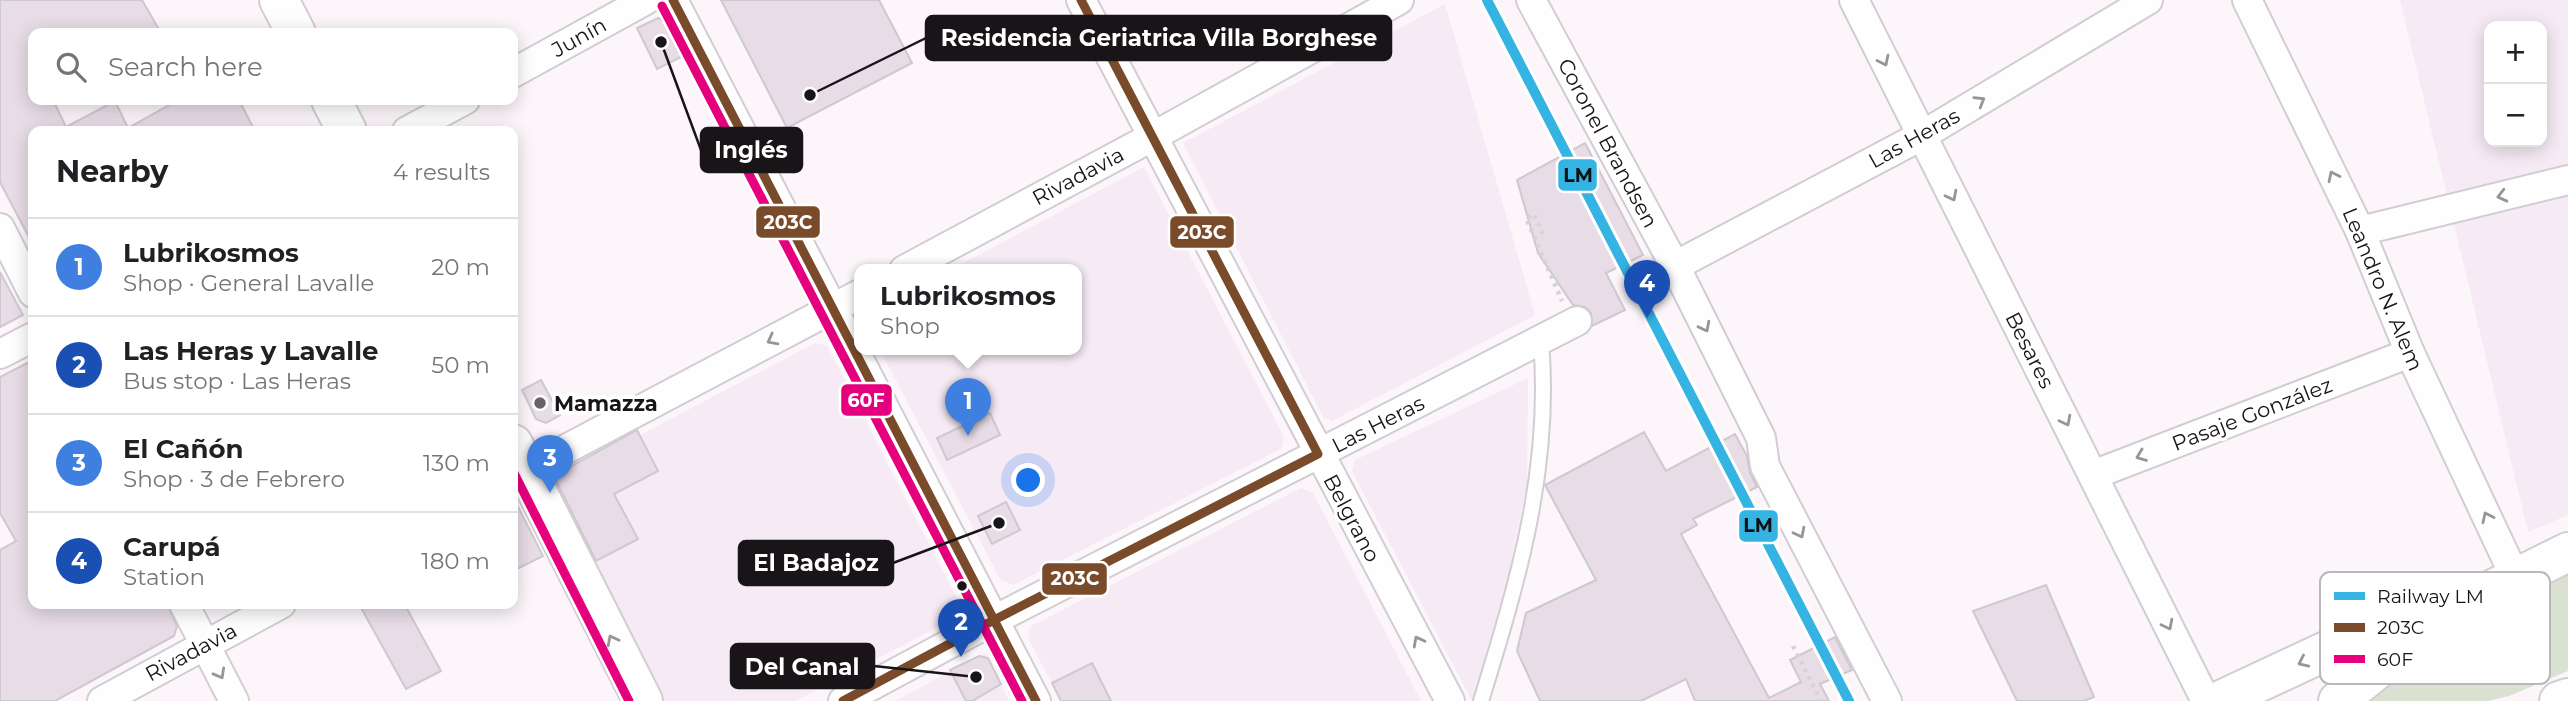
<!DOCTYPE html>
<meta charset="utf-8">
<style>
body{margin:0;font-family:Montserrat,sans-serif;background:#f2f2f2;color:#202124}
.controls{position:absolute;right:21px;top:21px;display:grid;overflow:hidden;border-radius:14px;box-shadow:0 4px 18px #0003}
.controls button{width:63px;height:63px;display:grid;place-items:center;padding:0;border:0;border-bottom:2px solid #e0e0e0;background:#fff;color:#202124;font:35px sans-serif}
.you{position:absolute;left:1029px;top:481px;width:24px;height:24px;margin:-18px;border:5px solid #fff;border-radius:50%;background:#1a73e8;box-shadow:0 0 0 10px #1a73e833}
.badge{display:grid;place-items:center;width:46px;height:46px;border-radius:50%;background:#2563eb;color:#fff;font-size:23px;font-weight:700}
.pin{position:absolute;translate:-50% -58px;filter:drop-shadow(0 2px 4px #0008)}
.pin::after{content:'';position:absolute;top:37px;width:24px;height:21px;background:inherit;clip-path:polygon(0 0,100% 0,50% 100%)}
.popup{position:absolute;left:854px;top:264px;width:228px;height:91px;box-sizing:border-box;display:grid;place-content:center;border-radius:14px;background:#fff;filter:drop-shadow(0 2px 5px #0005);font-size:23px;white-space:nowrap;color:#757577}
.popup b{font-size:26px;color:#202124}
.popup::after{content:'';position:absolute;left:50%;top:100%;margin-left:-14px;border:14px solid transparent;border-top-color:#fff}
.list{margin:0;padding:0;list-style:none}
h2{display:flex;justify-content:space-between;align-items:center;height:91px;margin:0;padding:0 28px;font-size:30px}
h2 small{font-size:23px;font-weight:400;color:#757577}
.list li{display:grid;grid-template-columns:46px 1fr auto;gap:21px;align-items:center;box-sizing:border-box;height:98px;padding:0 28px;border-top:2px solid #e0e0e0}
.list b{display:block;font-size:26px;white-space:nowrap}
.list p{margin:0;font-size:23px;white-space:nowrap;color:#757577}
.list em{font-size:23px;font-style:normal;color:#757577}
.icon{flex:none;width:38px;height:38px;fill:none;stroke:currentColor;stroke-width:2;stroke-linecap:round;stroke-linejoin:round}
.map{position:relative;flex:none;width:2568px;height:701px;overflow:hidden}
.search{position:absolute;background:#fff;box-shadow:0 4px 18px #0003;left:28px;top:28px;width:490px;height:77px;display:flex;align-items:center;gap:18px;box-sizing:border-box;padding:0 24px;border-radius:14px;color:#757577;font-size:26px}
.panel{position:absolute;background:#fff;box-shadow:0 4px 18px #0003;left:28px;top:126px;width:490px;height:483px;border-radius:14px}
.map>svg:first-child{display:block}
</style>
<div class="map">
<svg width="2568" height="701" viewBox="0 0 2568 701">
<rect width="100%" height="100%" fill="#fcf6fb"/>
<g fill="#f6eaf5" fill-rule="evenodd">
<path d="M2400,0H2568V515L2528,532ZM2489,26H2542V142H2489Z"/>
<path d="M1445,4L1535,315L1332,421L1323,417L1183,143Z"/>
<path d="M1144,167L1284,437L1281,449L1013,585L1000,579L880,350H1076V270H950Z"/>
<path d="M815,343L827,346L961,606L959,616L796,701H663L551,482Z"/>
<path d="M1528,378L1527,483L1502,607L1478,701H1472L1352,471L1355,460Z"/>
<path d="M1301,488L1313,493L1421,701H1061L1028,638L1031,626Z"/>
<path d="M985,653L1009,701H895Z"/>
</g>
<path fill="#dae1d1" d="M2568,572V671L2509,696L2488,701H2359L2428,647Z"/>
<g fill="#e8dce6" stroke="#cec9ce" stroke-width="2">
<path d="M0,0H142L161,33H33V100H53L66,127L115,101L128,128L178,100H239L255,131H33V245L0,182Z"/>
<path d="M721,0H879L912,63L787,128Z"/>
<path d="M658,18L666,22L683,56L657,69L637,28Z"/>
<path d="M1585,143L1643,255L1606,273L1625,310L1592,326L1591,313L1585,307L1573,305L1538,253L1517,180Z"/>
<path d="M0,272L23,315L0,327Z"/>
<path d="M33,360V604H167L177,626L174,636L55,701H0V550L16,541L0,513V377Z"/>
<path d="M541,380L560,415L546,423L536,419L522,390Z"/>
<path d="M990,413L1000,435L947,460L937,438Z"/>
<path d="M637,430L658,471L614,494L638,539L596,561L554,476Z"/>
<path d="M1644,432L1666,471L1735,434L1747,456L1750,473L1757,487L1693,519L1697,525L1681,534L1769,698L1801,682L1790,660L1835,637L1852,670L1820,684L1829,701H1695L1686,679L1641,701H1540L1517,651L1526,613L1596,580L1545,485Z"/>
<path d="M513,497L543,556L513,571Z"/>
<path d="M1006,502L1020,530L992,544L978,516Z"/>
<path d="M2046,585L2094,697L2084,701H2017L1973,611Z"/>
<path d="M359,604H412L406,607L441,671L406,689Z"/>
<path d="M979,656L988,658L1001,684L972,701H966L950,670Z"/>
<path d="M1092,663L1111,701H1061L1052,683Z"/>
</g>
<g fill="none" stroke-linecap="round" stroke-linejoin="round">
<defs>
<path id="lane" d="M1481,701C1518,581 1552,468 1541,341"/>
<g id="street">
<path d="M673,0L1036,701"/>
<path d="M1081,0L1450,701"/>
<path d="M1531,0L1675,266L1761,438L1765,466L1887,701"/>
<path d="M1854,0L2206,701"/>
<path d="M2247,0L2360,231L2410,353L2516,579"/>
<path d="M513,73L646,0"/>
<path d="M407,131L465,100"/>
<path d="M0,228L33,293"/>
<path d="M2360,231L2568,180"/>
<path d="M1675,266L1921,136L2148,0"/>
<path d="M904,270L1152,137L1399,0"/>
<path d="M0,354L33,337"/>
<path d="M2093,475L2410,353"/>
<path d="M513,477L860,294"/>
<path d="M184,604L234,701"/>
<path d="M102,701L281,604"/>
<path d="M843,701L994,620L1577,321"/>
</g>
<g id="secondary">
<path d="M279,0L296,33"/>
<path d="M331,100L347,131"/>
<path d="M513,444L643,701"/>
<path d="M2219,701L2431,602L2481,595"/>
</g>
<g id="primary">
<path d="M2338,701L2384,664L2481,595L2568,552"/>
<path d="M2559,701L2568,698"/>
</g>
</defs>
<use href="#lane" stroke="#d2cdd2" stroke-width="18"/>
<use href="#street" stroke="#d2cdd2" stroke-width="32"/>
<use href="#secondary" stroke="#d2cdd2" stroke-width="42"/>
<use href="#primary" stroke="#d2cdd2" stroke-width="42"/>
<g stroke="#d5d4d5" stroke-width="4.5" stroke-dasharray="3.5 5" stroke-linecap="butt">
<path d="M1543,234L1534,214L1526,218L1562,301"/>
<path d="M1793,646L1821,701"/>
</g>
<use href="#lane" stroke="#fffefe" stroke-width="14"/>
<use href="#street" stroke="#fffefe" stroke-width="28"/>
<use href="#secondary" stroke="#fffefe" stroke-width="38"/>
<use href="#primary" stroke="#fffefe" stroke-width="38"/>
<defs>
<g id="bus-1">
<path d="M673,0L1036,701"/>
<path d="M843,701L994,620L1318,454L1081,0"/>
</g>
<g id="bus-2">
<path d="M662,6L1022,701"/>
<path d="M513,471L629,701"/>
</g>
</defs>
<use href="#bus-1" stroke="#fff" stroke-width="14"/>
<use href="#bus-2" stroke="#fff" stroke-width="14"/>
<use href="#bus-1" stroke="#7a4b2a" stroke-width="9"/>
<use href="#bus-2" stroke="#e5007d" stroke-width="9"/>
<defs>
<path id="rail-1" d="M1487,0L1849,701"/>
</defs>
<use href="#rail-1" stroke="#fff" stroke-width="16"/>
<use href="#rail-1" stroke="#35b3e2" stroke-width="10"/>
</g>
<defs><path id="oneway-chevron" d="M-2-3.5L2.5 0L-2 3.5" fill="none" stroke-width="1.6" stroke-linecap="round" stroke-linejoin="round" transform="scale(1.75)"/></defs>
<g stroke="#979596">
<use href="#oneway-chevron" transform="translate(1884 61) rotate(64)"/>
<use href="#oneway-chevron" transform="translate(1980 101) rotate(-31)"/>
<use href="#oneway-chevron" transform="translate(2333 176) rotate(-116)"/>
<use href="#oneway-chevron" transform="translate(1952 196) rotate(63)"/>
<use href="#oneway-chevron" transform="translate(2502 196) rotate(166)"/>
<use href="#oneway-chevron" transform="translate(1705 327) rotate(63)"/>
<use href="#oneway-chevron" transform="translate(772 340) rotate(152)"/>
<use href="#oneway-chevron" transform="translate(2066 421) rotate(63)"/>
<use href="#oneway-chevron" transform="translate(2141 456) rotate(159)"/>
<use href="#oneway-chevron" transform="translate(2487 517) rotate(-115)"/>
<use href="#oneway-chevron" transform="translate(1800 533) rotate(63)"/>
<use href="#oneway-chevron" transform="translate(2168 625) rotate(63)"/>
<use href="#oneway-chevron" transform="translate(612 640) rotate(-117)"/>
<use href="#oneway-chevron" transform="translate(1418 641) rotate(-118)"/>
<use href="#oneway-chevron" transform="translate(2303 662) rotate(155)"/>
<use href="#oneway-chevron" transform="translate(220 674) rotate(61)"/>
</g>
<circle fill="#686367" stroke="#fff" stroke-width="2.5" cx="540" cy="403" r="7"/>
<circle fill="#181418" stroke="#fff" stroke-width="2.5" cx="962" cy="586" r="6"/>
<g text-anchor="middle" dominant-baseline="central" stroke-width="7" stroke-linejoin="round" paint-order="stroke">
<g font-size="21" fill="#181418" stroke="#fff">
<text transform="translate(579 37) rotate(-29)">Junín</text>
<text transform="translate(1914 138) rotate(-29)">Las Heras</text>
<text transform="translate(1608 143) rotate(62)">Coronel Brandsen</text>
<text transform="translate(1078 176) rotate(-28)">Rivadavia</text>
<text transform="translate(2383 289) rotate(67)">Leandro N. Alem</text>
<text transform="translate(2030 350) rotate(63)">Besares</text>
<text transform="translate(2252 414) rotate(-21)">Pasaje González</text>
<text transform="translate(1378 424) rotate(-27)">Las Heras</text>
<text transform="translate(1352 518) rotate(62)">Belgrano</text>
<text transform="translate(191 652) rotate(-28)">Rivadavia</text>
</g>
<g font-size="21" font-weight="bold" fill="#181418" stroke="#fff" text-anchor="start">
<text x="554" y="403">Mamazza</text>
</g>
</g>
<rect x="2320" y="572" width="230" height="112" rx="10" fill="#fff" stroke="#bab8ba" stroke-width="2"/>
<rect x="2334" y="592" width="31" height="8" fill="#35b3e2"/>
<rect x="2334" y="623" width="31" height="9" fill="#7a4b2a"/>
<rect x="2334" y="655" width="31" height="8" fill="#e5007d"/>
<g font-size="19" fill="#181418">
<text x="2377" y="603">Railway LM</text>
<text x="2377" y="634">203C</text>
<text x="2377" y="666">60F</text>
</g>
<path fill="none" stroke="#181418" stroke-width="2.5" d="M810 95L926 38M661 42L701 150M999 523L893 563M976 677L874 666"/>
<g fill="#181418" stroke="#fff" stroke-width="2.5">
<circle cx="810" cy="95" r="7"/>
<circle cx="661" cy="42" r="7"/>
<circle cx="999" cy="523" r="7"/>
<circle cx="976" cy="677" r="7"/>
</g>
<g fill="#181418" stroke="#181418" stroke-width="2.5">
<rect x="926" y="16" width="465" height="44" rx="7"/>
<rect x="701" y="128" width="101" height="44" rx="7"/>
<rect x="739" y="541" width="154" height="44" rx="7"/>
<rect x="731" y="644" width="143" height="44" rx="7"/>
</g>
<g font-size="23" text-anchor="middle" font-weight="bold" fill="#fff">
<text x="1159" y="46">Residencia Geriatrica Villa Borghese</text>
<text x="751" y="158">Inglés</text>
<text x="816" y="571">El Badajoz</text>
<text x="802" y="675">Del Canal</text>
</g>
<g stroke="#fff" stroke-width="2.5">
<rect x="1557" y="158" width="41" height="34" rx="7" fill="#35b3e2"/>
<rect x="755" y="205" width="66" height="34" rx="7" fill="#7a4b2a"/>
<rect x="1169" y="215" width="66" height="34" rx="7" fill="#7a4b2a"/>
<rect x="840" y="383" width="53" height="34" rx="7" fill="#e5007d"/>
<rect x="1738" y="509" width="41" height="34" rx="7" fill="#35b3e2"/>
<rect x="1041" y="562" width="67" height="34" rx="7" fill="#7a4b2a"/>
</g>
<g font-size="19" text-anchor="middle" font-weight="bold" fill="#fff">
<text x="788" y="229">203C</text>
<text x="1202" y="239">203C</text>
<text x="866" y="407">60F</text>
<text x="1075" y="585">203C</text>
</g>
<g font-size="19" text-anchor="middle" font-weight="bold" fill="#111">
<text x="1578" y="182">LM</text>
<text x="1758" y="532">LM</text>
</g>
</svg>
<div class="controls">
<button>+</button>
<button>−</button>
</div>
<div class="you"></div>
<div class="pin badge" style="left:968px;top:436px;background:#3f7fe0">1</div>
<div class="popup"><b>Lubrikosmos</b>Shop</div>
<div class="pin badge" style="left:961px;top:657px;background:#1a4fb4">2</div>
<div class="pin badge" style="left:550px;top:493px;background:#3f7fe0">3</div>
<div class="pin badge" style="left:1647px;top:318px;background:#1a4fb4">4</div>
<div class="search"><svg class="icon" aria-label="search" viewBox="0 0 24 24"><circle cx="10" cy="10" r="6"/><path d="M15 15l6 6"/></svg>Search here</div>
<section class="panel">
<h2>Nearby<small>4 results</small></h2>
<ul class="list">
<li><span class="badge" style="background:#3f7fe0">1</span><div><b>Lubrikosmos</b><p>Shop · General Lavalle</p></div><em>20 m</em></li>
<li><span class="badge" style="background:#1a4fb4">2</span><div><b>Las Heras y Lavalle</b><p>Bus stop · Las Heras</p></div><em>50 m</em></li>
<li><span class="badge" style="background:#3f7fe0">3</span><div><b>El Cañón</b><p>Shop · 3 de Febrero</p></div><em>130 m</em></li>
<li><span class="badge" style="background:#1a4fb4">4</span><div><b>Carupá</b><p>Station</p></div><em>180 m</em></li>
</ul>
</section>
</div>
